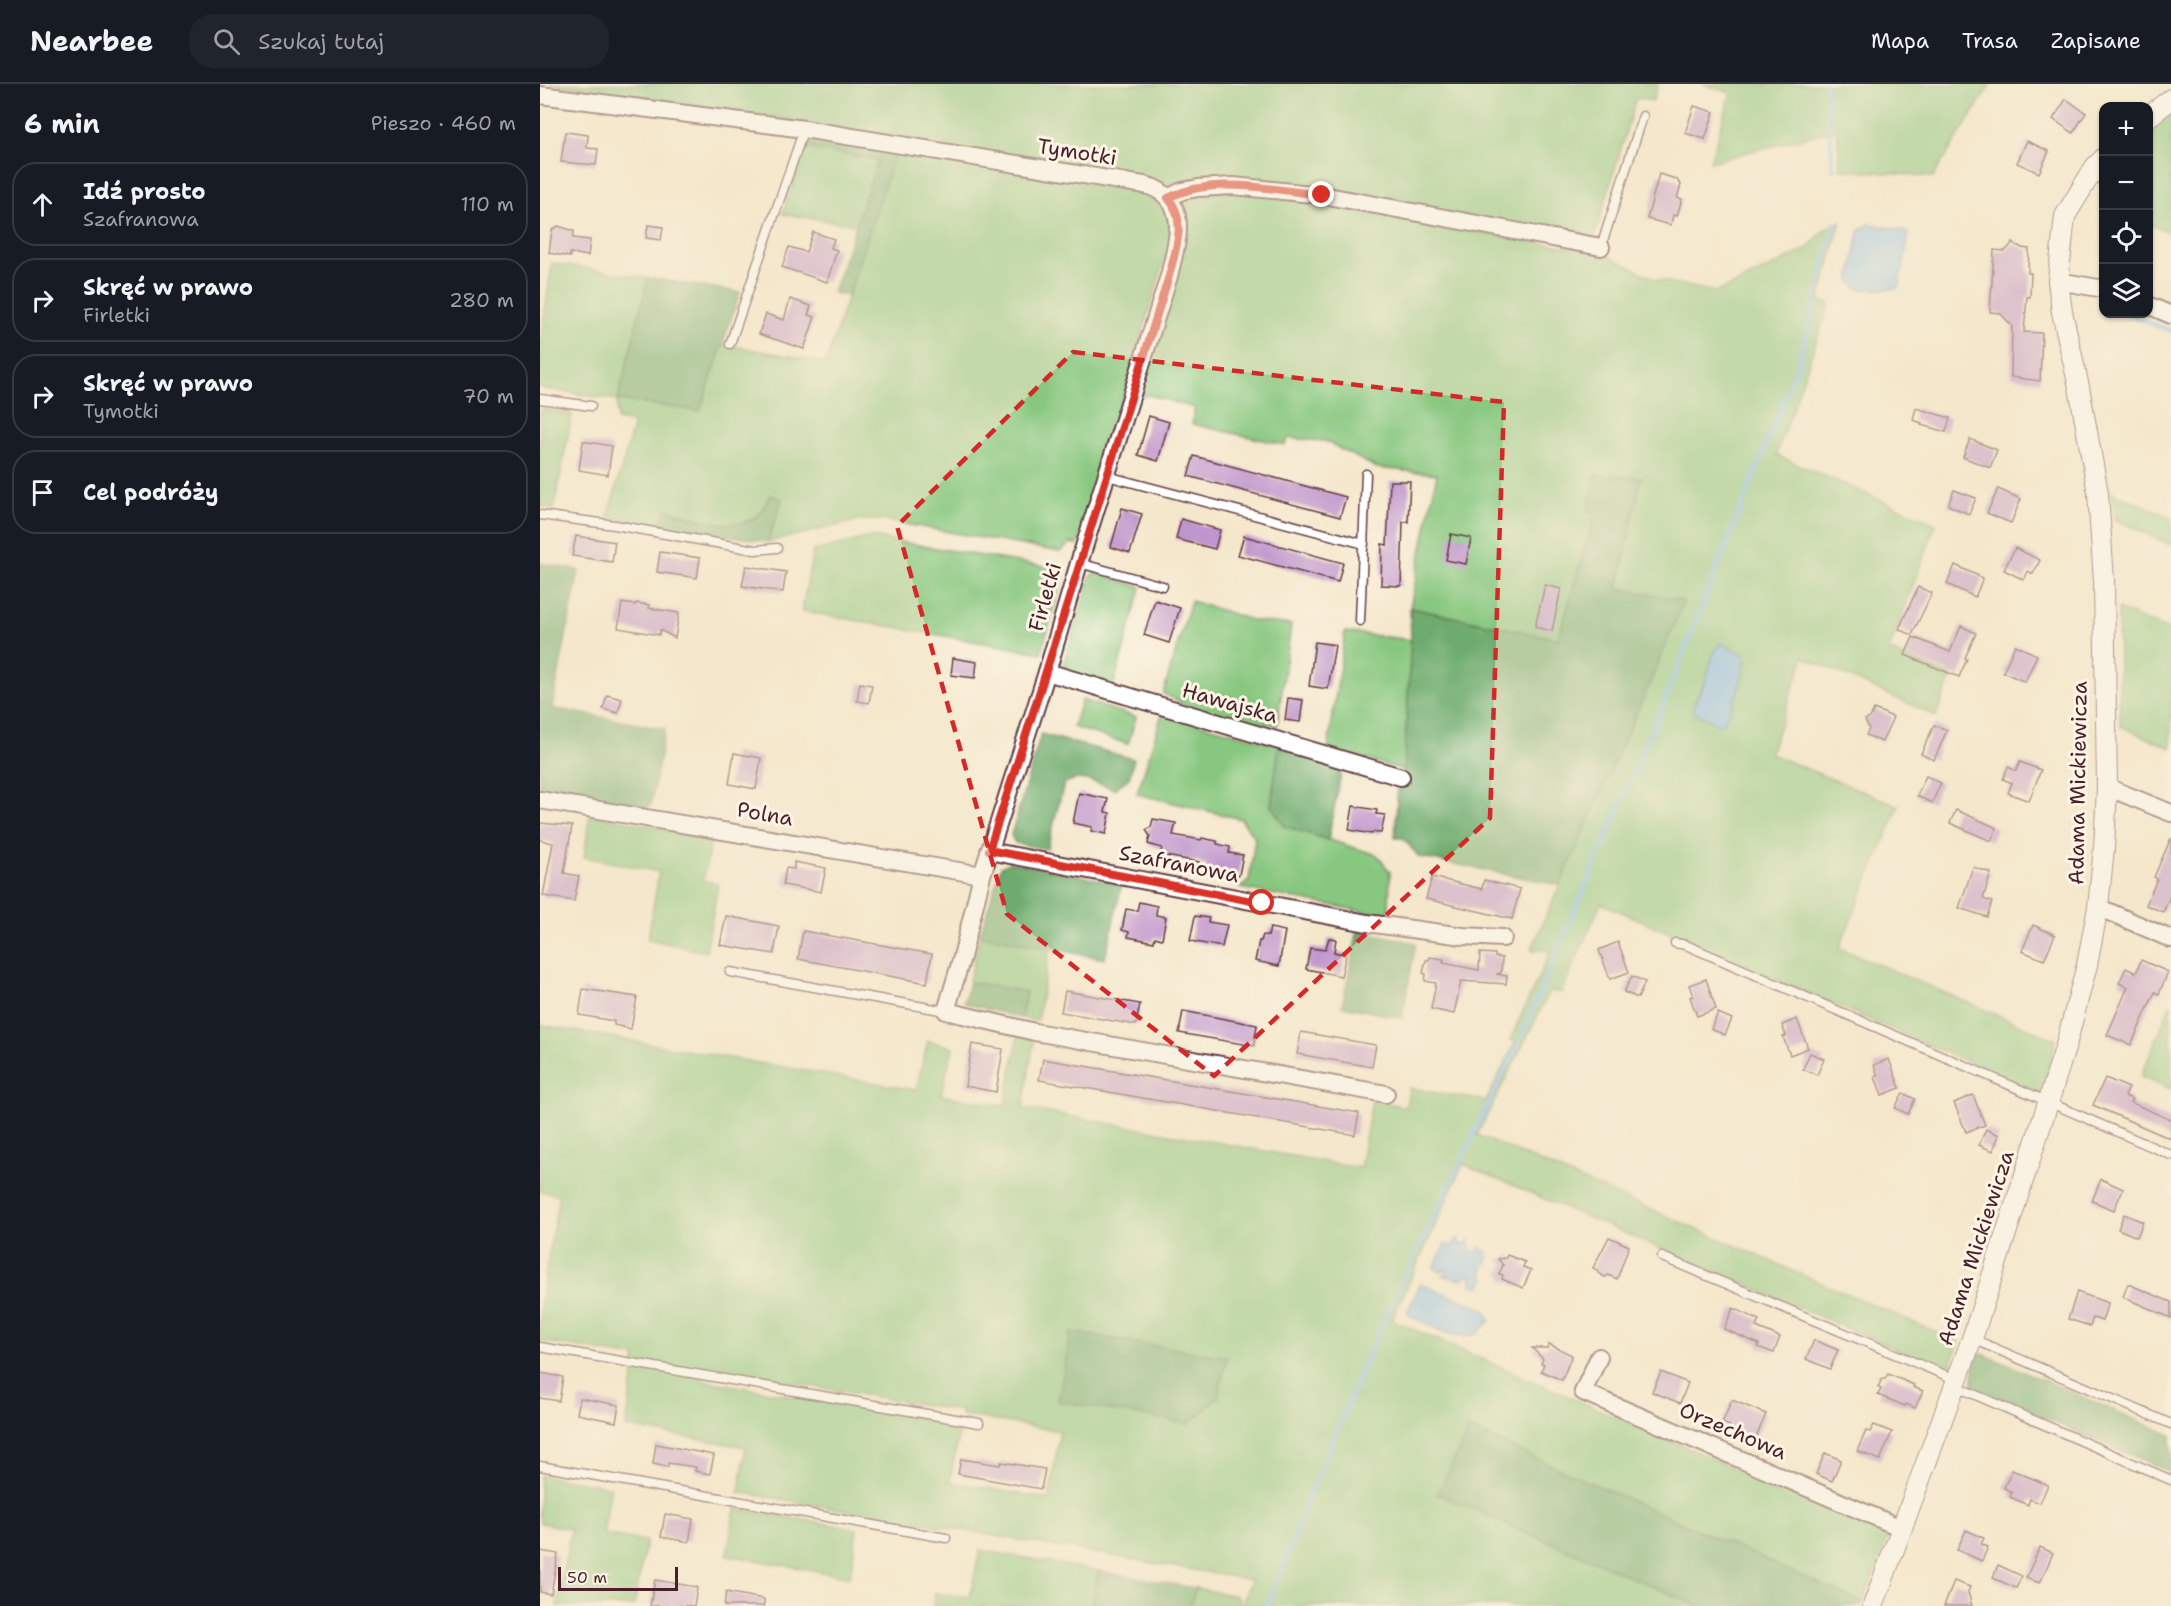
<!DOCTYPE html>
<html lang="pl">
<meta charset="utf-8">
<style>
body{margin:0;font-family:"Shantell Sans",sans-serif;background:#20242c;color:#f1f3f6}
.controls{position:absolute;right:18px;top:18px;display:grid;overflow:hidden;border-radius:12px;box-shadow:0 2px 4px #0004}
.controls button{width:54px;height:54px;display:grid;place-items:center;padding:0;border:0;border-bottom:2px solid #363941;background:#171b24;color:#f1f3f6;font:30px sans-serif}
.scale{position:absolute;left:18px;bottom:15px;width:120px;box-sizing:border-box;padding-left:6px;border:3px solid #4a1f2b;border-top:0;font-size:16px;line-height:21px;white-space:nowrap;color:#4a1f2b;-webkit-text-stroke:4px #fcf5e5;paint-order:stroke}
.stop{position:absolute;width:18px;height:18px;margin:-14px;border:4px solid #d93025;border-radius:50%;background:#fff}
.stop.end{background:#d93025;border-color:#fff;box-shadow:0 2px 6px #0008}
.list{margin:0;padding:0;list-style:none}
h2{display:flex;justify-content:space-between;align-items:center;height:78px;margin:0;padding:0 24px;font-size:26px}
h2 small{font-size:20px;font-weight:400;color:#9ea1a6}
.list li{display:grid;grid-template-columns:39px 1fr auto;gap:18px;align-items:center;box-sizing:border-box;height:84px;margin:0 12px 12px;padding:0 12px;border:2px solid #363941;border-radius:24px}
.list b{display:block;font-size:22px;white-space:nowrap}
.list p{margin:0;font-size:20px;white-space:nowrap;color:#9ea1a6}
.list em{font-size:20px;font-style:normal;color:#9ea1a6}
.icon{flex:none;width:33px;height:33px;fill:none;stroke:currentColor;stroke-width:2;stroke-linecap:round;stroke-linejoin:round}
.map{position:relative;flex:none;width:1631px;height:1522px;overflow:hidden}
header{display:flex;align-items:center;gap:36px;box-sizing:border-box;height:84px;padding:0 30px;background:#171b24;border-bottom:2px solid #363941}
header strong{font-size:28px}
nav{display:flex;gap:33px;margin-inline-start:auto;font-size:21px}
.search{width:420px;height:54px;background:#20242c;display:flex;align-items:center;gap:15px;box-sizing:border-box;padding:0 21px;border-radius:24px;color:#9ea1a6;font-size:22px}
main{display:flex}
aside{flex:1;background:#171b24}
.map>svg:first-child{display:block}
</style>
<header>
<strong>Nearbee</strong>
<div class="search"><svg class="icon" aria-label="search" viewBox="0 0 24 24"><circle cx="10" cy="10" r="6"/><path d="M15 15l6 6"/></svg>Szukaj tutaj</div>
<nav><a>Mapa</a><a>Trasa</a><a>Zapisane</a></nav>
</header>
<main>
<aside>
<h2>6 min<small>Pieszo · 460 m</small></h2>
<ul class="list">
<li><svg class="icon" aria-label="ahead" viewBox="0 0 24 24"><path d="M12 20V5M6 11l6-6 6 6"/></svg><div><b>Idź prosto</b><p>Szafranowa</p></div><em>110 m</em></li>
<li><svg class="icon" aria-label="right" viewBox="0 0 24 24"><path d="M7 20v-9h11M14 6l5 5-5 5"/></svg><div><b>Skręć w prawo</b><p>Firletki</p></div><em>280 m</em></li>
<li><svg class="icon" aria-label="right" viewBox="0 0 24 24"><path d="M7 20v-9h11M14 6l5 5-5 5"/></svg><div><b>Skręć w prawo</b><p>Tymotki</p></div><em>70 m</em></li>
<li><svg class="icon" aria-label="arrive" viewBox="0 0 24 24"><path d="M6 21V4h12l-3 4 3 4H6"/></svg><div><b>Cel podróży</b></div></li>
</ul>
</aside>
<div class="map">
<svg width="1631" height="1522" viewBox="0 0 1631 1522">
<rect width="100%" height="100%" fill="#fcf5e5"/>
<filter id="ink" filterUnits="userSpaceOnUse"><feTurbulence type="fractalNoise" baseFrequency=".0167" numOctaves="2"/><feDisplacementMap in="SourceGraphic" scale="12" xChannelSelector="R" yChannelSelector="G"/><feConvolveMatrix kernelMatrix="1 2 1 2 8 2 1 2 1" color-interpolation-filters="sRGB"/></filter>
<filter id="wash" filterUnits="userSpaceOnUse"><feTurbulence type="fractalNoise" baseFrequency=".008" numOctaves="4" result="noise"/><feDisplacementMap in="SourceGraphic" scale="24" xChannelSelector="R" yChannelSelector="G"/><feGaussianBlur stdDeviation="1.35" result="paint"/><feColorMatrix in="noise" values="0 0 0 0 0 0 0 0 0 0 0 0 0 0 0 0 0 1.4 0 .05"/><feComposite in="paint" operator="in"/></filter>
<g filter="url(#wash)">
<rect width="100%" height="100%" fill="#f4e7cc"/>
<g fill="#87c77f" stroke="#687355" stroke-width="1.5" fill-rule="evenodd">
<path d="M10,0H1118L1113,17L1096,14L1054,155L694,93L627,100L255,37Z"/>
<path d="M1163,0H1451L1393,93L1300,85L1297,45L1170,78L1191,9Z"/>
<path d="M1631,26V149L1609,140V44Z"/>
<path d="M266,64L338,76L316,141L242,130Z"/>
<path d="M356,66L597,107C619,120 627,124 632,151L538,461L531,459L520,468L343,436H320L228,458L242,415L230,411C227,416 225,423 221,427C200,453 154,433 127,426L121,441L68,433L94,339L77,336V316L0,304V262L12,179L108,194L78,316L160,327L183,260L286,279Z"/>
<path d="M701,107L1062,169L1115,195L1175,208L1194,201L1267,165L1285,145L1301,137L1279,217L1290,219L1236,371L1396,440L1349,566L1411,593L1396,632L1264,573L1230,670L1359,722L1299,864L1516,956L1501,1010L1061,819L1021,909L1010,907L937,1051L1419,1258L1409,1288L923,1080L852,1236L1349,1451L1323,1519L929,1345L898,1410L1159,1522H651L655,1504L696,1512L702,1522L707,1506L712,1496L199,1408L206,1363L86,1343L96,1273L0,1257V1222L19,1111L0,1107V941L376,1006L388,957L413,963L401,1011L465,1022L478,952L494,956L483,1024L820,1084L832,1016L866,1023L869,1004L946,1017L976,957L970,956L1011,866H991L1109,601L1143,517L1078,504L1100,394L1055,391L1048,427L1057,426L1018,555L870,524L897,390L837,384L785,357L748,354L745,361L652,340L655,324L609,311L601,312L645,163L646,121C660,106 681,108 701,107ZM1172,574L1178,640L1153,628L1154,619L1168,591ZM163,1284L422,1327L421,1331L520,1347L509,1415L410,1398L420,1341L161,1296Z"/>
<path d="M0,325L32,330L14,425L0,422Z"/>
<path d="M1571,408L1631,433V461L1576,436Z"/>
<path d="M331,453L525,486L501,569L262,527L273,467Z"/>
<path d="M555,488L601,503L573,603L530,590L523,581L551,492Z"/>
<path d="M651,517L715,537L751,541L737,642C713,636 689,638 666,631C651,627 638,615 623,610Z"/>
<path d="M1578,525L1631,547V664L1580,642Z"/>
<path d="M805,548L871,556L864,686L788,665Z"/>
<path d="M542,616L596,633L588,660L533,643Z"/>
<path d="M622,630L739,661L731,722L745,742L837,771L850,788L849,826L842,831L700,804L709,797L715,754L701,735L597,710Z"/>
<path d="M50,731L172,752L163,796L178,800L166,868L108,855L119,788L44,773Z"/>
<path d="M440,851L510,864L497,937L481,934L486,908L429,898Z"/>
<path d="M1631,920V1005L1601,992Z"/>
<path d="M0,1391L71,1403L63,1450L106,1457L94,1522H17L31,1445L0,1439Z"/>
<path d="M195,1424L317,1445L310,1493L187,1471Z"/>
<path d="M440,1466L558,1487L552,1522H393L395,1509L430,1513Z"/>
</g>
<g fill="#6dac6e" stroke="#5c664c" stroke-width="1.5">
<path d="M270,51L356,66L308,212L293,209L338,76L266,64Z"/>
<path d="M108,194L200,208L160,327L78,316Z"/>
<path d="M1055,391L1101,394L1078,504L1144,517L1109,601L1020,801L879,773L863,754H855L858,698L864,686L871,556L870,524L1018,555L1056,427H1048Z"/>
<path d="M230,411L242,415L228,458L121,441L126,426C153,432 200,453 221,428C225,423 227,416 230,411Z"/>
<path d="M0,479L39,486L12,624L125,645L111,720L105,726L0,708Z"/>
<path d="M501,650L594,675L589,694L574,705C558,700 539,689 524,700L507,765L475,759L471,751Z"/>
<path d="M739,661L803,679L788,756L745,742L731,722Z"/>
<path d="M470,778L582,800L565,875L440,851L461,783Z"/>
<path d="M818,846L876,859L862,934L802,922Z"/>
<path d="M429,898L486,908L481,934L424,919Z"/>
<path d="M531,1248L687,1273L678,1313L649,1340L518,1317Z"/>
<path d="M1436,1267L1631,1351V1388L1432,1303Z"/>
<path d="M929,1345L1323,1519L1322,1522H1159L897,1410Z"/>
<path d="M558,1487L655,1504L651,1522H552Z"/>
</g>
<g fill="#7bbaef" stroke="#626c8d" stroke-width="1.5">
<path d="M1330,140L1361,146L1369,149L1363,187L1359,193L1361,198L1357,205H1319L1310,197L1319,147Z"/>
<path d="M1180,559L1203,570L1206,574C1202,596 1195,621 1182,640H1178L1153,628C1153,618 1160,610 1164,601C1170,587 1170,571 1180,559Z"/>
<path d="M918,1154L920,1161L927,1159L930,1155V1165L936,1169L939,1163L947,1168L948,1174L942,1187L945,1196L939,1203L932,1201V1195L930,1190L921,1196L903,1191L907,1189L906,1185L901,1188L894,1184L905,1160L913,1163L914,1158Z"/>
<path d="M880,1200L944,1225L950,1236C946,1240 941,1247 936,1250C914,1258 890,1241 871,1232L867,1229Z"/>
</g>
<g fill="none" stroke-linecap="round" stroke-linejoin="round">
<g stroke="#7bbaef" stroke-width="4.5">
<path d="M1286,0L1293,86"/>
<path d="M1559,218L1564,220"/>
<path d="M1587,230L1631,247"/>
<path d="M727,1522L772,1405L840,1244L980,955L1120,628L1258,280L1295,140"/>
</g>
</g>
<g id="blocks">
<g fill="#bf95cd">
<path d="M1526,15L1546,29L1533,49L1513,35Z"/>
<path d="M1154,22L1174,28L1165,55L1145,49Z"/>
<path d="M25,48L48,51L47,64L58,65L56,81L21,78Z"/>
<path d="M1487,57L1509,67L1499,89L1477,79Z"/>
<path d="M1119,90L1136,95L1141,101L1137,114L1142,115L1137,132L1133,131L1131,141L1107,135Z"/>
<path d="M108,141L123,143L121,156L106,154Z"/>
<path d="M18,142L34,147L33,154L50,156L48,172L30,169V173L9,169L12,146Z"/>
<path d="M273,148L294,155L291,164L297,166L287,198L242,183L249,163L266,168Z"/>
<path d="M1473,159L1482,164L1489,165L1488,189H1491L1490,213H1487L1484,248L1502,249L1500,297L1471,293L1472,242L1460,229L1450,228L1454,166L1465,167Z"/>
<path d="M250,215L271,222L268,231L275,233L264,265L219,250L226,230L244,236Z"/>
<path d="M1376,324L1410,334L1406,348L1381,341L1382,339L1373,336Z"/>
<path d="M609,332L629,338L618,377L598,371Z"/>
<path d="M1430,355L1457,366L1450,384L1423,373Z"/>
<path d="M43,357L72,362L68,391L39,386Z"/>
<path d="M654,372L806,413L800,433L648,392Z"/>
<path d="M850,397H870L868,438H863L861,502L841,501L842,460L847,461Z"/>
<path d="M1458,405L1481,415L1471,439L1447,429Z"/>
<path d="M1414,406L1436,414L1429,430L1408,421Z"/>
<path d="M582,424L602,430L590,469L571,463Z"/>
<path d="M641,435L680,446L675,465L636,455Z"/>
<path d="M911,450L931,454L926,480L906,476Z"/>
<path d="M36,452L75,458L72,478L32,472Z"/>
<path d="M704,452L803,479L798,498L698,471Z"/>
<path d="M1475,464L1500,476L1493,490L1488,487L1484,496L1464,486Z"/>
<path d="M120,468L160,474L157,494L117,488Z"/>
<path d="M1415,481L1443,494L1435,513L1407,500Z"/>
<path d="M206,482L246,488L243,508L202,502Z"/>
<path d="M1005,501L1021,505L1012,547L995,543Z"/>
<path d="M1378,503L1392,509L1372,551L1359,545Z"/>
<path d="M615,516L640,524L629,559L604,551Z"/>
<path d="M82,519L95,521L96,519L109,521V524L139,529L135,554L120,546L119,551L78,544Z"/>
<path d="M1421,542L1436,549L1425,574L1427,575L1419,593L1365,571L1373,553L1410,568Z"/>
<path d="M775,558L795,561L788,605L769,602Z"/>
<path d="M1475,561L1497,571L1485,598L1463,588Z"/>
<path d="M413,574L437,578L435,594L411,591Z"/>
<path d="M320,599L332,601L329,619L317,617Z"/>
<path d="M67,611L82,615L78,629L63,625Z"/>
<path d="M748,614L763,616L760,638L745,636Z"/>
<path d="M1334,625L1353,633L1342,658L1326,651L1329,645L1325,636L1330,634Z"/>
<path d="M1394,641L1407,646L1394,676L1381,670Z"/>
<path d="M194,669L221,674L216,705L189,700Z"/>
<path d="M1480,678L1501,686L1489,717L1468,709L1472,699L1463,695L1468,683L1476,687Z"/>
<path d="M1386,692L1401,699L1392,719L1377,712Z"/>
<path d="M539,709L568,715L565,728L570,729L566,750L551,747L552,743L533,739Z"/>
<path d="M813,722L837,726L836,730L845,731L841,749L833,748L832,750L809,746Z"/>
<path d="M1416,726L1457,744L1451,757L1410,739Z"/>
<path d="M613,735L636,739L633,751L661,756L662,754L677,757V760L690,763L689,769L703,771L699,791L665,784L666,781L659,780V778L620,771L622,764L608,760L610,752L606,746L611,743Z"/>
<path d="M0,739L32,742L24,789L39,792L34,817L3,812L13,759L0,756Z"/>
<path d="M1631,754V810L1623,828L1606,821L1617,795L1614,793Z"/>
<path d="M254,778L286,784L281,808L243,801L246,784L254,785Z"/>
<path d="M1433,783L1451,789L1443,815L1452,818L1447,833L1419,824Z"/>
<path d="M892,793L942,805L944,796L980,805L972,835L886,815Z"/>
<path d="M599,818L617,822L616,831L626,833L622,855L615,853L614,858L588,853L589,848L582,846L586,825L597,827Z"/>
<path d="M186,832L239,842L234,870L180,861Z"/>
<path d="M655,832L669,834L668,838L687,841L682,863L650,857Z"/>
<path d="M1493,841L1515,851L1504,876L1482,867Z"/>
<path d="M730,844L745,847L739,882L715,877L719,857H721L723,851L728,852Z"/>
<path d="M263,847L392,870L387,899L258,875Z"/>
<path d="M789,854L796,855L794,868L806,871L801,892L766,885L770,864L785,866Z"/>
<path d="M1078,858L1089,888L1070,895L1059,866Z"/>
<path d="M940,869L955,870V873L962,874L961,889L956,890L967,892L966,900L921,897L914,930L891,925L896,899L885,897L886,890L883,889L886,876H889L890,873L904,875L903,879L939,886Z"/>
<path d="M1601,876L1628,888L1619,910L1615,908L1591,961L1567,951L1588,903L1579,899L1586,884L1596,889Z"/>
<path d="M1092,892L1105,898L1098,914L1084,908Z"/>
<path d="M1166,895L1176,925L1157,932L1150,913L1153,912L1149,901Z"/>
<path d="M43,905L97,913L91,945L74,941V937L39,931Z"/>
<path d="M525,907L600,920L596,941L521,928Z"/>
<path d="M643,927L717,941L714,962L639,949Z"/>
<path d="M1178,929L1192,935L1185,951L1171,945Z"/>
<path d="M1257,935L1268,964L1250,971L1243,953L1246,952L1242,941Z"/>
<path d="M761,948L836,961L832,983L757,970Z"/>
<path d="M432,960L463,965L456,1008L425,1002Z"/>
<path d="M1270,969L1284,975L1277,991L1263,985Z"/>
<path d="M503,975L819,1029L815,1051L499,996Z"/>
<path d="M1349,975L1360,1004L1342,1011L1335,993L1338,992L1334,981Z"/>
<path d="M1565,994L1589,1004L1585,1012L1592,1015L1590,1018L1631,1036V1055L1553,1021Z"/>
<path d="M1363,1009L1375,1015L1368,1030L1355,1024Z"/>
<path d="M1433,1011L1445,1041L1426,1048L1414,1019Z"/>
<path d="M1446,1045L1459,1051L1453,1067L1439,1061Z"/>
<path d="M1561,1095L1583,1105L1574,1126L1552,1117Z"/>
<path d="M1584,1130L1603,1138L1597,1153L1578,1145Z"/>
<path d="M1069,1153L1089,1162L1077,1195L1068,1191L1065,1193L1058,1189L1057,1186L1053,1184Z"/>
<path d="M967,1171L985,1178L983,1183L991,1186L983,1204L962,1195L963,1191L959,1190L963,1181L958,1175L966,1174Z"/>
<path d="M1588,1200L1631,1218V1234L1583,1213Z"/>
<path d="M1537,1208L1568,1219L1562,1237L1553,1234L1550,1242L1528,1235Z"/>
<path d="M1193,1224L1219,1236L1216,1243L1240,1253L1234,1269L1218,1263L1219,1260L1184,1245Z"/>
<path d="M1274,1256L1298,1266L1290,1285L1266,1275Z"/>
<path d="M1009,1260L1032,1271L1022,1296L1001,1287L1004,1280L1001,1279L1003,1275L992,1264H1007Z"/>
<path d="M1121,1288L1148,1299L1140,1319L1112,1308Z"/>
<path d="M0,1289L23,1293L19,1317L0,1314Z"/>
<path d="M1348,1290L1374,1301L1373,1303L1383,1307L1375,1324L1366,1320L1365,1322L1338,1311L1341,1305L1338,1303L1342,1295H1345Z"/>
<path d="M40,1314L79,1321L76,1338L37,1330Z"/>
<path d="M1192,1316L1226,1330L1215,1356L1189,1345L1190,1342L1182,1339Z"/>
<path d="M1334,1341L1352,1348L1340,1376L1317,1367L1326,1347L1330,1348Z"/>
<path d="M116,1360L174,1371L170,1390L155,1387L156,1383L128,1379V1383L113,1380Z"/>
<path d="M1285,1369L1301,1376L1292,1397L1276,1390Z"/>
<path d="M421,1375L460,1381L461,1378L505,1385L501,1405L418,1390Z"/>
<path d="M1472,1386L1508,1401L1500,1419L1490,1415L1488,1421L1470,1413L1472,1408L1464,1404Z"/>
<path d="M125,1430L153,1435L149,1458L121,1453Z"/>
<path d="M1426,1446L1444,1454L1441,1460L1448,1463L1442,1477L1417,1466Z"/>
<path d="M1500,1463L1513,1469L1500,1499L1486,1494Z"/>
<path d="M0,1467L18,1470L11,1510L0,1508Z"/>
<path d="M1458,1481L1482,1492L1476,1504L1453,1494Z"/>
<path d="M115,1496L157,1503L154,1522H110Z"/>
<path d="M1414,1497L1430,1503L1428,1508L1432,1522H1404Z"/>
<path d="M186,1508L224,1515V1522H184Z"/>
</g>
</g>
</g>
<g filter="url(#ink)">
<use href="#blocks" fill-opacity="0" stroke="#643d43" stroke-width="1.5"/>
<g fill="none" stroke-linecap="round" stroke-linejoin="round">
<defs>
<g id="service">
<path d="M1061,163L1103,32"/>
<path d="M190,260L264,45"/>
<path d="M0,315L51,322"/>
<path d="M567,392L824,460"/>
<path d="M0,431L75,441L215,466L237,464"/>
<path d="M539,479L623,502"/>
<path d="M820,537L826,390"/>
<path d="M1135,859L1146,861L1631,1071"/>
<path d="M190,888L406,927"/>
<path d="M1122,1173L1417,1296"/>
<path d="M1433,1255L1631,1340"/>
<path d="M0,1263L439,1339"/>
<path d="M1415,1302L1631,1396"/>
<path d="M0,1382L406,1454"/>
</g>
<g id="minor">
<path d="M0,11L264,45L586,98C595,100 606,100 614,104C651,122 636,161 629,192L539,479L507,588L442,791L422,873L406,927L495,948L846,1010"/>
<path d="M628,114L642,107L658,104L693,102L782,111L1061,163"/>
<path d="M1518,197L1564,205"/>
<path d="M1608,221L1631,231"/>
<path d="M507,588L861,693"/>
<path d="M1567,703L1631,729"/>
<path d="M0,716L442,791"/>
<path d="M449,767L827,839L923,852L963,854"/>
<path d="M1558,823L1631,855"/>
<path d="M1059,1273L1043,1308L1361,1444"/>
</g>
<g id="tertiary">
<path d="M1608,33L1631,15"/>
<path d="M1333,1522L1432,1255L1508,1019L1526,961L1547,881L1558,823L1564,764L1567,703L1564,497L1558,409L1539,303L1522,228L1518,197L1525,132L1555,83L1564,74"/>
</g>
</defs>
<use href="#service" stroke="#643d43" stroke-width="11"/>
<use href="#minor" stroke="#643d43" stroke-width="20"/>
<use href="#tertiary" stroke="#643d43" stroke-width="22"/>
<use href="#service" stroke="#fff" stroke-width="8"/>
<use href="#minor" stroke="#fff" stroke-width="16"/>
<use href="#tertiary" stroke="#fff" stroke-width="20"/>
</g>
</g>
<g fill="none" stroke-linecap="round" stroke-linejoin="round" filter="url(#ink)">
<path stroke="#d93025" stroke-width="8" d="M722,819L449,766C511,576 569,384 629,192C635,167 648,136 628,114C675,91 732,106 782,111"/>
</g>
<path d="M0 0H1631V1522H0ZM533,268L964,318L950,734L674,992L467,830L357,442Z" fill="#f4e7cc" fill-opacity=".55" fill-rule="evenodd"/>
<path fill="none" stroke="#d62828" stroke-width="4.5" stroke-dasharray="12 8" stroke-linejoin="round" d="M533,268L964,318L950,734L674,992L467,830L357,442Z"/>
<g text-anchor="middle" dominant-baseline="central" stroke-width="6" stroke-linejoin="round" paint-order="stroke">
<g font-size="21" fill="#4a1f2b" stroke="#fcf5e5">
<text transform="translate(537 68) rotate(9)">Tymotki</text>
<text transform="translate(505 513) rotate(-74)">Firletki</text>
<text transform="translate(690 619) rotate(16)">Hawajska</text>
<text transform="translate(1538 699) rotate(-89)">Adama Mickiewicza</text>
<text transform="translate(225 730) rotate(10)">Polna</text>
<text transform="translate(639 780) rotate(11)">Szafranowa</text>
<text transform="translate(1436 1164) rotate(-72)">Adama Mickiewicza</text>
<text transform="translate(1193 1347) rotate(23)">Orzechowa</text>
</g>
</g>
</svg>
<div class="controls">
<button>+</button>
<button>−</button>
<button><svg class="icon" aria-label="locate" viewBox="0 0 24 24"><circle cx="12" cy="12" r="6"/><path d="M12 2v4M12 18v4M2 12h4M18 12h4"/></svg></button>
<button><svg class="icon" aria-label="layers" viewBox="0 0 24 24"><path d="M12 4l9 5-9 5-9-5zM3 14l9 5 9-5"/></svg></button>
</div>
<div class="scale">50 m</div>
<div class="stop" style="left:722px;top:819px"></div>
<div class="stop end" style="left:782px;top:111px"></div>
</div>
</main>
